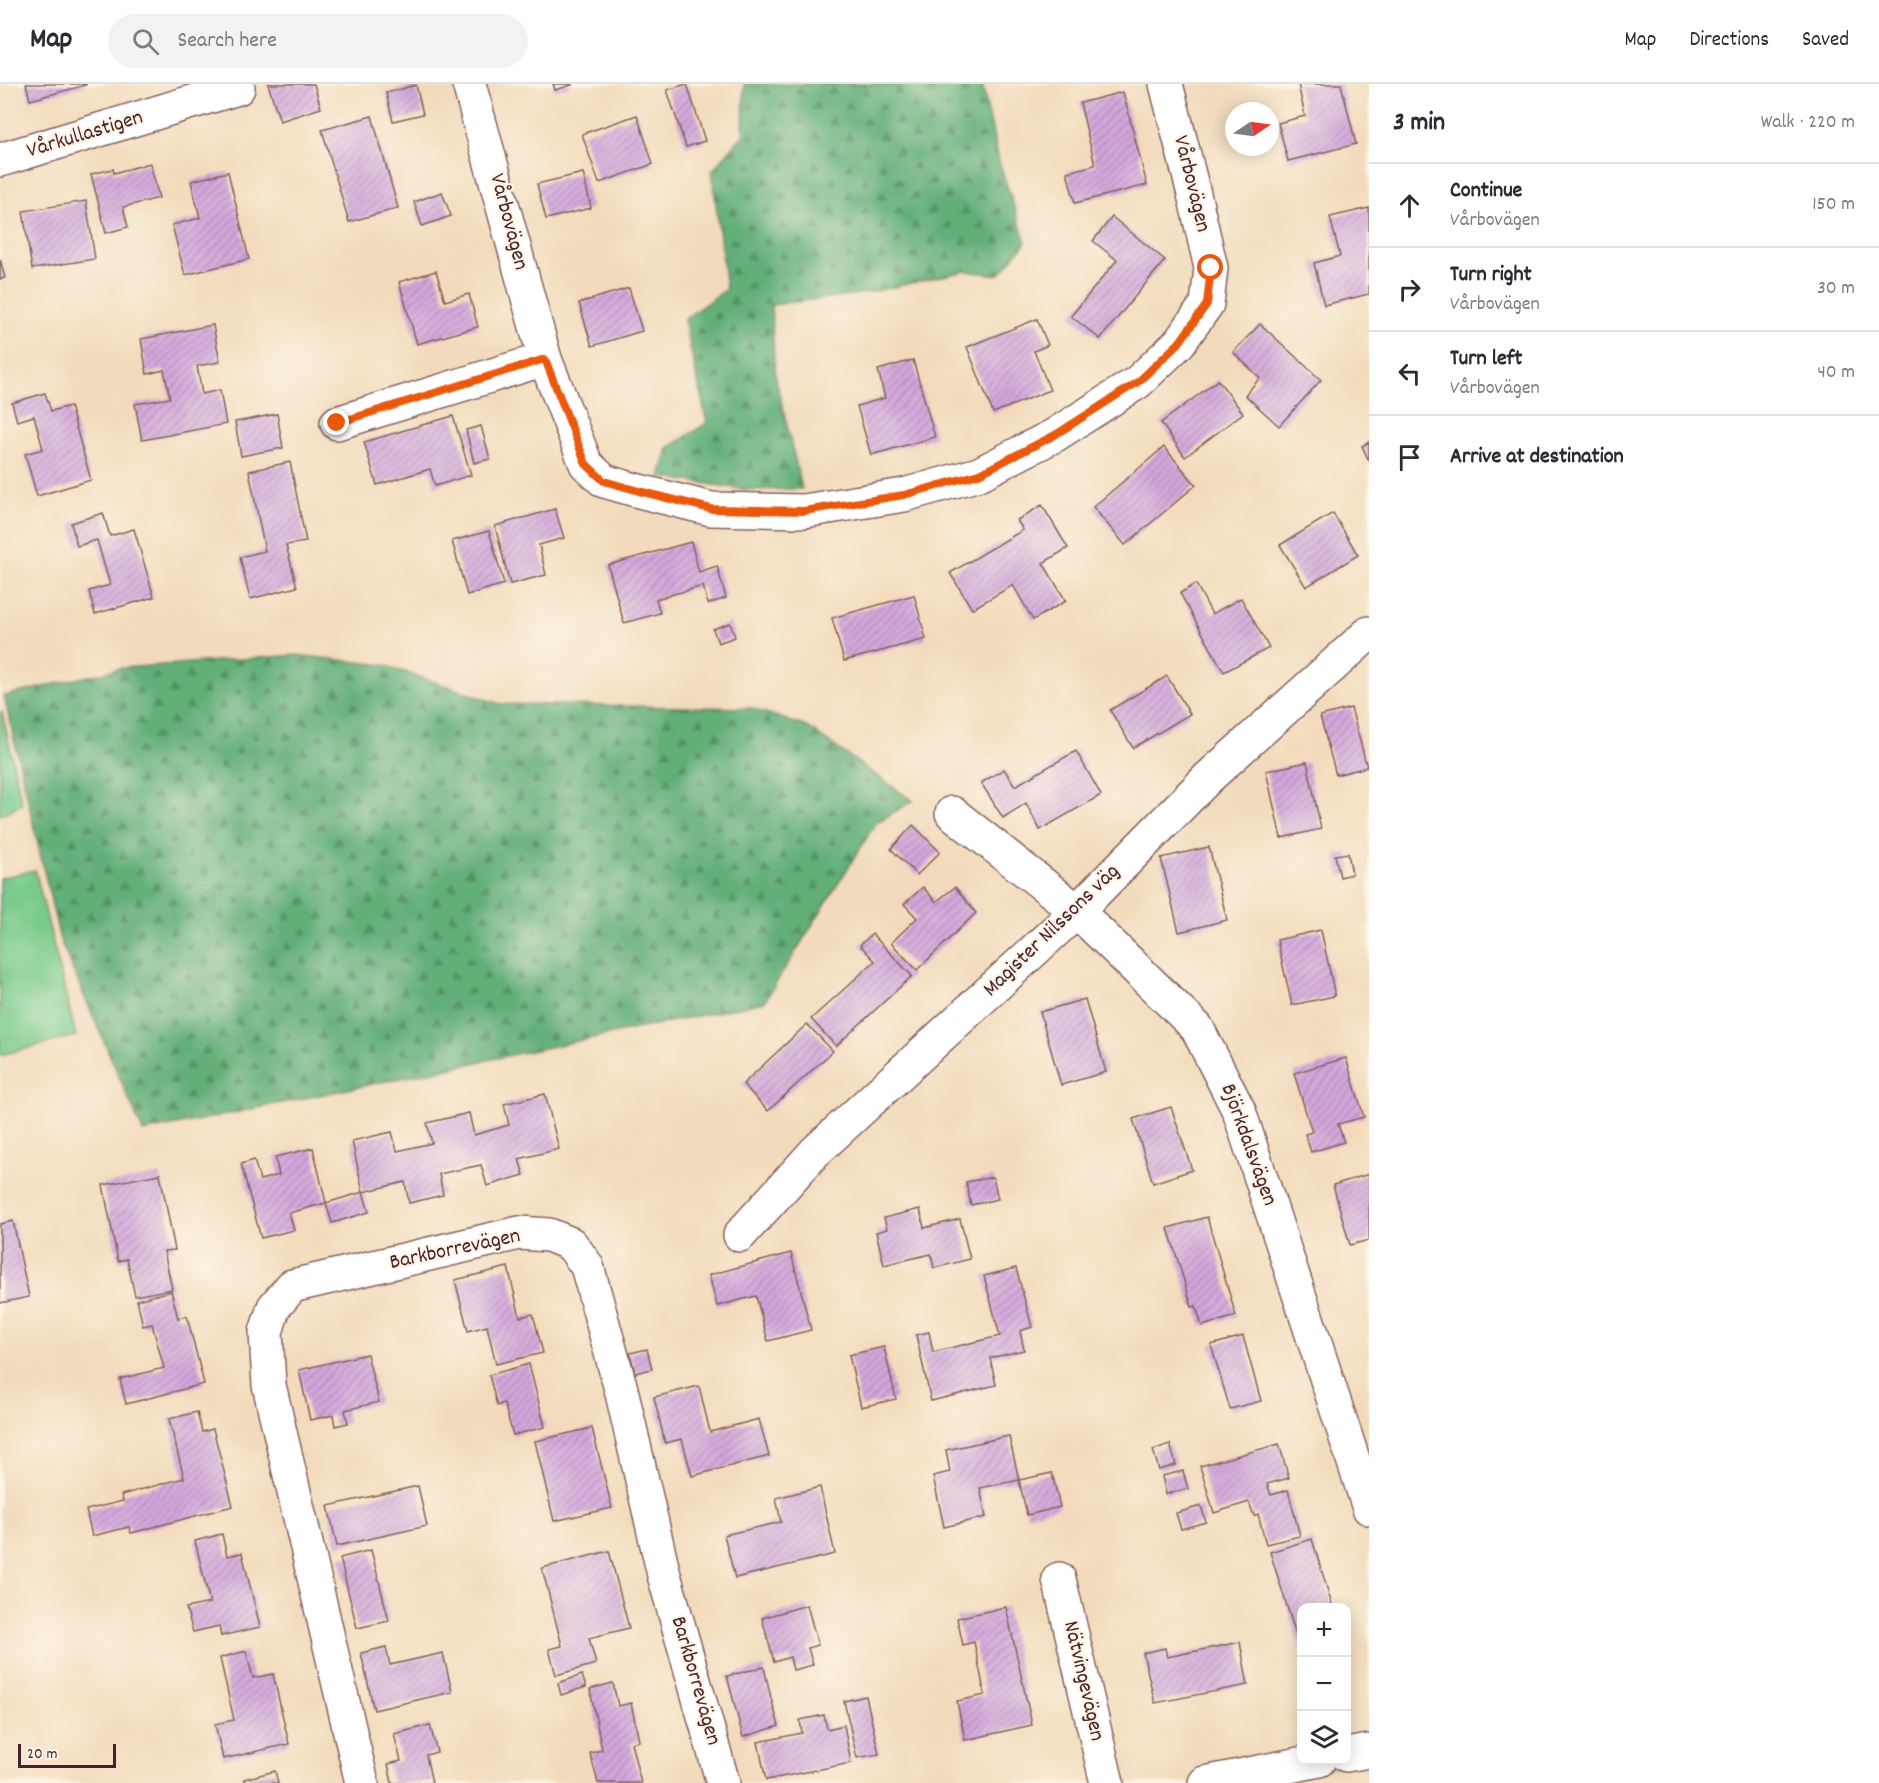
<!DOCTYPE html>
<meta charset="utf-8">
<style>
body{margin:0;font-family:Dekko,sans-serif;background:#f2f2f3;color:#2b2b33}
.controls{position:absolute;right:18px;bottom:18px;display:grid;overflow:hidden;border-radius:12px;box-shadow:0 3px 15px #0003}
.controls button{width:54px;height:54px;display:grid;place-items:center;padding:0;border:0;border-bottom:2px solid #e1e1e2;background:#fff;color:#2b2b33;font:30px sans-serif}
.compass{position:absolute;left:1225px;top:18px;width:54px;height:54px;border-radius:50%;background:#fff;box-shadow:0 3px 15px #0003;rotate:77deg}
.scale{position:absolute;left:18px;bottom:15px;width:98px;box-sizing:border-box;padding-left:6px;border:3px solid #4a1f2b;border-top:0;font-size:16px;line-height:21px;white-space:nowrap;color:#4a1f2b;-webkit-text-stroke:4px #fcf5e5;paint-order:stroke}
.stop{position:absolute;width:18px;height:18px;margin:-14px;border:4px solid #ea580c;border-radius:50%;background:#fff}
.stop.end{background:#ea580c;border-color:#fff;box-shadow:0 2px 6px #0008}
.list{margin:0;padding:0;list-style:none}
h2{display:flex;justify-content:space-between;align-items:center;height:78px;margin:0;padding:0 24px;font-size:26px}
h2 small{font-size:20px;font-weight:400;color:#7c7c81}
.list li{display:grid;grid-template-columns:39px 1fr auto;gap:18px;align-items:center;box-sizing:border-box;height:84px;padding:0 24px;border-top:2px solid #e1e1e2}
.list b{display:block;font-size:22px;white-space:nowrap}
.list p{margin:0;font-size:20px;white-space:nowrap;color:#7c7c81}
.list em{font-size:20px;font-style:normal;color:#7c7c81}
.icon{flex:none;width:33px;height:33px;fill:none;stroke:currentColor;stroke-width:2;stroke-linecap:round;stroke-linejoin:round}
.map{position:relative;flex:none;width:1369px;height:1699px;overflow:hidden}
header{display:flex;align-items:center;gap:36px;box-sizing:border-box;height:84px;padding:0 30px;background:#fff;border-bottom:2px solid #e1e1e2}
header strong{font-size:28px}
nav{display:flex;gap:33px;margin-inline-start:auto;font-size:21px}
.search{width:420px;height:54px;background:#f2f2f3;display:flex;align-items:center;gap:15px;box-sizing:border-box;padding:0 21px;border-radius:33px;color:#7c7c81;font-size:22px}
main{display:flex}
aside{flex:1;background:#fff}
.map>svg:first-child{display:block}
</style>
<header>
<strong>Map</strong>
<div class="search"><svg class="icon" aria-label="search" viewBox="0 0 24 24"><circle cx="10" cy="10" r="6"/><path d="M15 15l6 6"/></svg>Search here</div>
<nav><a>Map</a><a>Directions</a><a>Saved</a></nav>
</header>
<main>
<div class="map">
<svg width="1369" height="1699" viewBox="0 0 1369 1699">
<defs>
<pattern id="forest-firs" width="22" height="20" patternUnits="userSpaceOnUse" patternTransform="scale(1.5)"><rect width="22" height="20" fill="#62af78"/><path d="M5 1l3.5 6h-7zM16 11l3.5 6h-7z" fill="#538e63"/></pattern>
<pattern id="building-hatch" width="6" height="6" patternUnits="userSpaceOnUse" patternTransform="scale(1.5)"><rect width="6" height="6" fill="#d2a8dc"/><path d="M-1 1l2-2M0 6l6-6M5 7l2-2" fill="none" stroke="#ac88b3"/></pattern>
</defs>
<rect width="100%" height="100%" fill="#fcf5e5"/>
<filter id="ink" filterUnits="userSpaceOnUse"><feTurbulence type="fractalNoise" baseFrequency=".0167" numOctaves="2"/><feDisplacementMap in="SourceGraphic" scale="12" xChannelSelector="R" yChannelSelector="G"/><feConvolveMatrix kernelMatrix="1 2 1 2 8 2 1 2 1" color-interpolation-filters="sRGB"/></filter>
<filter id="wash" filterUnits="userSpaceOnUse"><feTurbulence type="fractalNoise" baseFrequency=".008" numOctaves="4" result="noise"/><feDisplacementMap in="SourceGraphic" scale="24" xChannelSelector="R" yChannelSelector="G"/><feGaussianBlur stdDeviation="1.35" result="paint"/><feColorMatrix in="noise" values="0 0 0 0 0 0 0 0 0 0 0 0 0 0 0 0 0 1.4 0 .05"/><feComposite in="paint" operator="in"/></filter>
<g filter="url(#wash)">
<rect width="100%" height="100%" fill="#f2dbbc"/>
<g fill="#79cb8d" stroke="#62755c" stroke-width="1.5">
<path d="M2,628L22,720L0,731V629Z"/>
<path d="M35,786L76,952L0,971V794Z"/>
</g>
<g fill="url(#forest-firs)" stroke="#566752" stroke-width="1.5">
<path d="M744,0H982L999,78L1026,158L999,191L965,187L867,209L771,221L775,291L802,405L748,406L660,393L668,364L707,339L684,235L726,205L712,87L743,51Z"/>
<path d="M297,571L384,581L500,620L751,624L807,643L913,717L876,739L764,918L143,1048L60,856L4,612L122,584Z"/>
</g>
<g id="blocks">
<g fill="url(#building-hatch)">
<path d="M26,0H86V1L30,16Z"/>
<path d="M268,0H314L321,24L280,37Z"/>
<path d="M553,0H572V1L555,6Z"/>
<path d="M687,0L705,57L686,63L667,6Z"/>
<path d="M1298,0H1341L1356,60L1288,77L1278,39L1305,32Z"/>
<path d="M416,1L423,30L393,37L386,9Z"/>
<path d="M1123,8L1147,101L1075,119L1067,88L1095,81L1080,19Z"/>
<path d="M637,31L653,80L599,99L582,50Z"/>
<path d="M372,32L398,124L349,138L322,46Z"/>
<path d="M150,79L159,114L123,123L128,143L106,149L91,90L113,85L114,89Z"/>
<path d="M228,88L249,175L185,191L172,141L200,134L191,97Z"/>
<path d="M583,89L591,124L546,135L537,100Z"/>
<path d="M442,108L451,132L422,142L414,118Z"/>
<path d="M86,117L95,175L32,185L23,127Z"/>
<path d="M1369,124V210L1324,221L1314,179L1340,172L1330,133Z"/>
<path d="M1112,133L1165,176L1100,255L1071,232L1117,176L1093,157Z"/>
<path d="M0,175L5,194L0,195Z"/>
<path d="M436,187L445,217L469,210L478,243L417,260L399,198Z"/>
<path d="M629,204L642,247L592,262L579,219Z"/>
<path d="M1037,235L1048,261L1034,267L1050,306L993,329L967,263Z"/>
<path d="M1260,240L1321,296L1279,342L1245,311L1260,294L1233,268Z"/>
<path d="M213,241L220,278L197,282L202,310L220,306L226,340L142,356L135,320L170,314L164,286L147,290L141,255Z"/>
<path d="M913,276L935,353L871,371L857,322L885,314L878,286Z"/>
<path d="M1218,296L1243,329L1185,373L1161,339Z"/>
<path d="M45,309L51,327L70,322L91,396L37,412L25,370L43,365L34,332L17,337L12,319Z"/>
<path d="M277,330L283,364L241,372L235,338Z"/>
<path d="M453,332L471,391L435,402L430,385L377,401L364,358Z"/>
<path d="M481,342L490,375L474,379L466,346Z"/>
<path d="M1369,358V377L1362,362Z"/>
<path d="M1164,363L1196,401L1125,461L1093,423Z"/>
<path d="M290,378L306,458L286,461L297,503L250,515L240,473L265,467L249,387Z"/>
<path d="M1042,421L1068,464L1043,479L1066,517L1033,536L1013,501L972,525L950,489L1023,446L1017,436Z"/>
<path d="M555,425L564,454L539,461L546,491L510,500L495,442Z"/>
<path d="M103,429L110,452L134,445L154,513L95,530L89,507L110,501L97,456L77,462L71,439Z"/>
<path d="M1333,429L1358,471L1306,503L1280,461Z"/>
<path d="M489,447L504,500L467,511L452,457Z"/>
<path d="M691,458L699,488L717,482L726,514L708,520L703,502L656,515L660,529L624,539L608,481Z"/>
<path d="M1196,500L1212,530L1241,514L1269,564L1224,588L1180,509Z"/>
<path d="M914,511L926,555L844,577L832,534Z"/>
<path d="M730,539L735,553L718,559L713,545Z"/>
<path d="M1167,592L1190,630L1133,664L1110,626Z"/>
<path d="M1351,624L1367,683L1336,691L1320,632Z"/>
<path d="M1076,667L1101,711L1040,746L1026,719L1003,734L981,699L1004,685L1015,702Z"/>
<path d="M1307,678L1321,745L1281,754L1266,687Z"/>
<path d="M913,741L940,768L917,791L891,765Z"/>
<path d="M1209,763L1227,836L1179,848L1161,774Z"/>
<path d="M1348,769L1352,790L1340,793L1335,771Z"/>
<path d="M923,803L936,818L955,803L976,829L917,886L891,859L917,834L904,820Z"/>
<path d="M1321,846L1335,912L1292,921L1277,856Z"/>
<path d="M872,850L912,892L836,962L811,935L875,877L860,861Z"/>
<path d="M1085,915L1106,988L1061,1001L1040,928Z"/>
<path d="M807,940L833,967L768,1027L743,1000Z"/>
<path d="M1346,974L1364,1033L1338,1040L1344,1058L1311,1068L1305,1050L1312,1048L1294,989Z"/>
<path d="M545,1010L559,1065L519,1075L524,1091L487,1102L481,1081L439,1090L443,1111L409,1119L405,1098L363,1108L369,1128L332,1139L326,1119L289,1129L294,1146L261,1154L241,1080L254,1076L260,1096L279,1091L275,1073L313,1064L326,1119L363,1108L352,1057L392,1048L397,1067L432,1059L427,1039L469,1029L474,1051L509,1041L504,1020Z"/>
<path d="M1171,1023L1192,1086L1153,1099L1133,1035Z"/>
<path d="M160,1090L175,1166L164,1167L172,1205L135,1212L127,1175L118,1177L103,1101Z"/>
<path d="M1369,1090V1156L1350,1161L1333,1101Z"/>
<path d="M993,1093L998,1115L971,1121L966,1098Z"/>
<path d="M920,1125L924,1144L960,1135L970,1175L934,1184L931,1170L884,1181L876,1148L887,1145L884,1134Z"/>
<path d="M1207,1133L1236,1232L1202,1242L1196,1222L1192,1223L1168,1144Z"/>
<path d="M13,1137L29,1213L0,1219V1140Z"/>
<path d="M791,1169L811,1246L768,1257L756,1212L717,1222L709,1191Z"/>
<path d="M508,1183L520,1233L533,1230L543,1269L496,1280L487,1242L468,1247L455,1196Z"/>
<path d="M1016,1184L1032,1243L1020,1247L1024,1266L990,1274L996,1301L931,1317L916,1251L929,1248L933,1268L1000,1252L984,1192Z"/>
<path d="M171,1207L178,1234L187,1232L204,1300L126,1320L120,1295L164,1284L152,1240L143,1242L137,1216Z"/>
<path d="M1243,1252L1261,1317L1230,1325L1211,1261Z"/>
<path d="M884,1263L896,1315L861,1323L849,1271Z"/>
<path d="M647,1265L652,1285L635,1289L630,1269Z"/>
<path d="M367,1270L379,1318L345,1326L348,1339L335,1342L333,1331L310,1336L299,1286Z"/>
<path d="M529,1280L545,1343L513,1351L504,1319L497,1322L489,1291Z"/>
<path d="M699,1302L710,1348L759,1335L769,1372L692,1392L682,1355L665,1359L654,1313Z"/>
<path d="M197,1328L202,1348L213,1345L233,1422L131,1449L129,1443L92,1452L86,1426L123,1417L121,1411L184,1394L169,1335Z"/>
<path d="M592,1344L612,1424L554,1437L535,1357Z"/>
<path d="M1009,1352L1019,1396L980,1404L986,1433L944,1443L933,1392L950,1388L946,1366Z"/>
<path d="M1170,1360L1176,1381L1159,1386L1153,1366Z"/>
<path d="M1279,1360L1289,1394L1267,1400L1271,1411L1288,1406L1300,1452L1266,1460L1258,1430L1254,1432L1249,1418L1214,1429L1200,1382Z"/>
<path d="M1183,1387L1188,1405L1166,1410L1162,1392Z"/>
<path d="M1052,1389L1060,1423L1027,1431L1019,1396Z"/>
<path d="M418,1402L427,1442L337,1462L328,1422Z"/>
<path d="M820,1403L835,1470L735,1494L724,1451L781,1438L776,1414Z"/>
<path d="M1201,1422L1206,1438L1181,1445L1176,1429Z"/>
<path d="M222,1450L227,1472L242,1469L260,1543L221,1552L219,1542L193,1548L186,1524L210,1519L195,1457Z"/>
<path d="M1312,1455L1333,1524H1302L1301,1567L1270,1468Z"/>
<path d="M371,1466L389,1537L357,1544L340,1474Z"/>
<path d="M609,1467L629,1544L589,1554L596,1580L556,1591L549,1565L562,1562L542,1484Z"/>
<path d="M807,1521L818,1561L808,1564L813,1581L793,1586L790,1573L774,1578L762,1534Z"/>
<path d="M1006,1523L1032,1641L965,1656L957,1617L985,1611L974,1558L963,1561L957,1534Z"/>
<path d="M1240,1558L1248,1601L1155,1619L1143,1569L1165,1564L1167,1573Z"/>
<path d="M386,1563L390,1581L443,1569L452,1608L374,1626L361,1569Z"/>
<path d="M246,1567L253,1594L273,1590L289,1660L223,1675L215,1640L234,1636L220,1574Z"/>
<path d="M764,1583L771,1614L779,1642L743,1653L727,1592Z"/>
<path d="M582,1591L586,1603L561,1611L558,1599Z"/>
<path d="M613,1599L618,1622L631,1619L639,1657L631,1659L641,1699H598L590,1669L602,1666L590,1605Z"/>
<path d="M866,1612L879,1670L857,1674L844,1617Z"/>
<path d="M824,1631L827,1645L844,1641L851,1679L766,1696L758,1658L802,1649L800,1636Z"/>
<path d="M430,1641L437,1668L426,1671L432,1699H392L388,1680L401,1677L394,1650Z"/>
<path d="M275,1687L278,1699H245L244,1695Z"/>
</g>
</g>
</g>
<g filter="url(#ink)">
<use href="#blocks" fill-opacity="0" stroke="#85615e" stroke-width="1.5"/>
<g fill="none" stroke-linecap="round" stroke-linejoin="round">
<defs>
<g id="minor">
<path d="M469,0L545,275L586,380L604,397L639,407L711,425L804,427L904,411L979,390L1055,351L1138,298L1179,259L1207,220L1211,184L1195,114L1166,0"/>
<path d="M0,76L238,4"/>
<path d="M337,339L545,275"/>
<path d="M952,729L1077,827L1197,944L1239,1027L1369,1424"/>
<path d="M740,1151L815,1068L1077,827L1208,694L1369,549"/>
<path d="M1059,1495L1107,1699"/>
<path d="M1346,1671L1369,1667"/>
<path d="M362,1699L269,1301L266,1248L274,1223L292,1202L519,1149L549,1151L571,1160L587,1182L621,1305L664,1491L723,1699"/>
<path d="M1205,1699L1319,1676"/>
</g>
</defs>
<use href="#minor" stroke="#85615e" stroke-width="36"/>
<use href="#minor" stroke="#fff" stroke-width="33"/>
</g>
</g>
<g fill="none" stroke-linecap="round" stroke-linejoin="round" filter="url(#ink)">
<path stroke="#ea580c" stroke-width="8" d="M337,339L545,275L586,380L604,397L639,407L711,425L804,427L904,411L979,390L1055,351L1138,298L1179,259L1207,220L1211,184"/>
</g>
<g text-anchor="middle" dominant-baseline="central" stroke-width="4.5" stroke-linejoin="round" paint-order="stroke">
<g font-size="22" fill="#4a1f2b" stroke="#fcf5e5">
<text transform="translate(85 51) rotate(-17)">Vårkullastigen</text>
<text transform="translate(1191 100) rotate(76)">Vårbovägen</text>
<text transform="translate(508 138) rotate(75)">Vårbovägen</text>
<text transform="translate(1052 847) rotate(-44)">Magister Nilssons väg</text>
<text transform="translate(1248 1061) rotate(70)">Björkdalsvägen</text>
<text transform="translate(455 1166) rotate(-12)">Barkborrevägen</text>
<text transform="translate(695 1597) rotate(74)">Barkborrevägen</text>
<text transform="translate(1083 1597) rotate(77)">Nätvingevägen</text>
</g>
</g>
</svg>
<div class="controls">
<button>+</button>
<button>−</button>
<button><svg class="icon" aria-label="layers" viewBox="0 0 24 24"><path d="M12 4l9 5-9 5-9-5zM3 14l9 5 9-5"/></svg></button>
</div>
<svg class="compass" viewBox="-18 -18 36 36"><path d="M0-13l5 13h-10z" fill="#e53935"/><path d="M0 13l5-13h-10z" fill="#7c7c81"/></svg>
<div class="scale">20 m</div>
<div class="stop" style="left:1211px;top:184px"></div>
<div class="stop end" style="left:337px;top:339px"></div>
</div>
<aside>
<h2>3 min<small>Walk · 220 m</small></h2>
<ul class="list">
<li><svg class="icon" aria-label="ahead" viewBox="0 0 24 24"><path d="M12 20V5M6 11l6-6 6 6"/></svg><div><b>Continue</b><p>Vårbovägen</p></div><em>150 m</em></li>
<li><svg class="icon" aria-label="right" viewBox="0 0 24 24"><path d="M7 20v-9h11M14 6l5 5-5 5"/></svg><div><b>Turn right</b><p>Vårbovägen</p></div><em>30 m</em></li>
<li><svg class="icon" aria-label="left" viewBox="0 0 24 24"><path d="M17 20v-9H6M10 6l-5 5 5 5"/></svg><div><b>Turn left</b><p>Vårbovägen</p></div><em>40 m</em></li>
<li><svg class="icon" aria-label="arrive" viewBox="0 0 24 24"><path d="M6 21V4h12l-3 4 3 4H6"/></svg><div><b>Arrive at destination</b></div></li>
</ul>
</aside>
</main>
